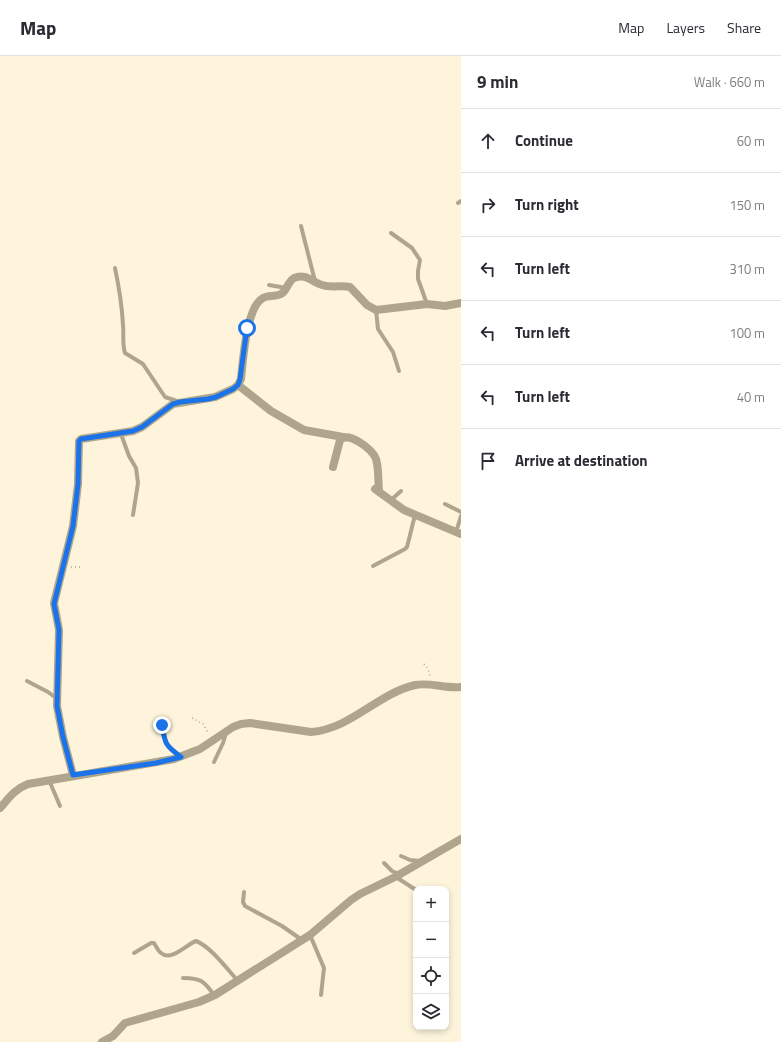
<!DOCTYPE html>
<meta charset="utf-8">
<style>
body{margin:0;font-family:"Titillium Web",sans-serif;background:#f7f7f7;color:#2b2b33}
.controls{position:absolute;right:12px;bottom:12px;display:grid;overflow:hidden;border-radius:8px;box-shadow:0 2px 6px #0003}
.controls button{width:36px;height:36px;display:grid;place-items:center;padding:0;border:0;border-bottom:1px solid #e1e1e2;background:#fff;color:#2b2b33;font:20px sans-serif}
.stop{position:absolute;width:12px;height:12px;margin:-9px;border:3px solid #1a73e8;border-radius:50%;background:#fff}
.stop.end{background:#1a73e8;border-color:#fff;box-shadow:0 1px 4px #0008}
.list{margin:0;padding:0;list-style:none}
h2{display:flex;justify-content:space-between;align-items:center;height:52px;margin:0;padding:0 16px;font-size:17px}
h2 small{font-size:13px;font-weight:400;color:#7c7c81}
.list li{display:grid;grid-template-columns:26px 1fr auto;gap:12px;align-items:center;box-sizing:border-box;height:64px;padding:0 16px;border-top:1px solid #e1e1e2}
.list b{display:block;font-size:15px;white-space:nowrap}
.list em{font-size:13px;font-style:normal;color:#7c7c81}
.icon{flex:none;width:22px;height:22px;fill:none;stroke:currentColor;stroke-width:2;stroke-linecap:round;stroke-linejoin:round}
.map{position:relative;flex:none;width:461px;height:986px;overflow:hidden}
header{display:flex;align-items:center;gap:24px;box-sizing:border-box;height:56px;padding:0 20px;background:#fff;border-bottom:1px solid #e1e1e2}
header strong{font-size:19px}
nav{display:flex;gap:22px;margin-inline-start:auto;font-size:14px}
main{display:flex}
aside{flex:1;background:#fff}
.map>svg:first-child{display:block}
</style>
<header>
<strong>Map</strong>
<nav><a>Map</a><a>Layers</a><a>Share</a></nav>
</header>
<main>
<div class="map">
<svg width="461" height="986" viewBox="0 0 461 986">
<rect width="100%" height="100%" fill="#fdf4db"/>
<g fill="none" stroke-linecap="round" stroke-linejoin="round">
<g stroke="#aea794" stroke-width="1.5" stroke-dasharray="1 3" stroke-linecap="butt">
<path d="M71,511H80"/>
<path d="M424,608L428,613L430,620"/>
<path d="M192,662L203,668L209,678"/>
</g>
<g stroke="#afa58c" stroke-width="4">
<path d="M458,147L461,145"/>
<path d="M301,170L315,225"/>
<path d="M391,177L412,192L420,204L418,215V223L427,248"/>
<path d="M115,212C119,231 122,250 123,269C124,278 122,288 125,297L143,308L165,341L177,345"/>
<path d="M269,229L286,232"/>
<path d="M376,254L378,273L393,296L399,315"/>
<path d="M121,378L129,400L136,412L138,427L133,459"/>
<path d="M391,444L401,435"/>
<path d="M445,448L461,456"/>
<path d="M456,476L461,460"/>
<path d="M373,510L405,493L407,491L415,459"/>
<path d="M27,625L48,636L56,642"/>
<path d="M162,669C165,688 165,689 180,701"/>
<path d="M214,706L223,687L226,677"/>
<path d="M49,724L60,750"/>
<path d="M401,800L410,804L420,805"/>
<path d="M384,807L392,815L399,818"/>
<path d="M396,821L416,834"/>
<path d="M244,836L243,846L245,850L282,870L302,884"/>
<path d="M310,879L324,912L321,939"/>
<path d="M134,897L151,887H154C156,890 158,895 161,897C171,906 187,888 196,885C210,890 228,914 238,925"/>
<path d="M183,922C201,922 204,925 214,939"/>
</g>
<g stroke="#afa58c" stroke-width="8">
<path d="M238,329L271,355L304,374L343,381"/>
<path d="M333,411L340,384C349,375 372,393 376,403C379,413 378,425 379,435"/>
<path d="M375,433L404,454L461,478"/>
<path d="M73,719L63,681L57,650L59,574L54,547L73,470L78,428L79,385L81,383L133,375L142,371L173,348L215,341L233,333L238,329L241,323C243,305 246,251 263,242C268,239 275,241 281,238C287,235 288,225 294,222C306,217 312,226 322,229C331,232 341,229 350,231L367,249L376,254L427,248L445,250L461,247"/>
<path d="M0,752C9,742 15,733 28,728L174,703L200,693L233,671L241,668L250,667L311,676C351,673 377,638 415,629C430,626 446,633 461,631"/>
<path d="M102,986L113,980L125,967L199,946L215,939L310,879L351,844L360,838L395,821L461,783"/>
</g>
</g>
<g fill="none" stroke-linecap="round" stroke-linejoin="round">
<path stroke="#1a73e8" stroke-width="5" d="M162,669C165,688 165,689 181,701L156,707L73,719L63,681L57,650L59,574L54,548L73,470L78,428L79,385L81,383L133,375L142,371L173,348L180,346L208,343L216,341L233,333L238,329L240,323L247,272"/>
</g>
</svg>
<div class="controls">
<button>+</button>
<button>−</button>
<button><svg class="icon" aria-label="locate" viewBox="0 0 24 24"><circle cx="12" cy="12" r="6"/><path d="M12 2v4M12 18v4M2 12h4M18 12h4"/></svg></button>
<button><svg class="icon" aria-label="layers" viewBox="0 0 24 24"><path d="M12 4l9 5-9 5-9-5zM3 14l9 5 9-5"/></svg></button>
</div>
<div class="stop" style="left:247px;top:272px"></div>
<div class="stop end" style="left:162px;top:669px"></div>
</div>
<aside>
<h2>9 min<small>Walk · 660 m</small></h2>
<ul class="list">
<li><svg class="icon" aria-label="ahead" viewBox="0 0 24 24"><path d="M12 20V5M6 11l6-6 6 6"/></svg><div><b>Continue</b></div><em>60 m</em></li>
<li><svg class="icon" aria-label="right" viewBox="0 0 24 24"><path d="M7 20v-9h11M14 6l5 5-5 5"/></svg><div><b>Turn right</b></div><em>150 m</em></li>
<li><svg class="icon" aria-label="left" viewBox="0 0 24 24"><path d="M17 20v-9H6M10 6l-5 5 5 5"/></svg><div><b>Turn left</b></div><em>310 m</em></li>
<li><svg class="icon" aria-label="left" viewBox="0 0 24 24"><path d="M17 20v-9H6M10 6l-5 5 5 5"/></svg><div><b>Turn left</b></div><em>100 m</em></li>
<li><svg class="icon" aria-label="left" viewBox="0 0 24 24"><path d="M17 20v-9H6M10 6l-5 5 5 5"/></svg><div><b>Turn left</b></div><em>40 m</em></li>
<li><svg class="icon" aria-label="arrive" viewBox="0 0 24 24"><path d="M6 21V4h12l-3 4 3 4H6"/></svg><div><b>Arrive at destination</b></div></li>
</ul>
</aside>
</main>
